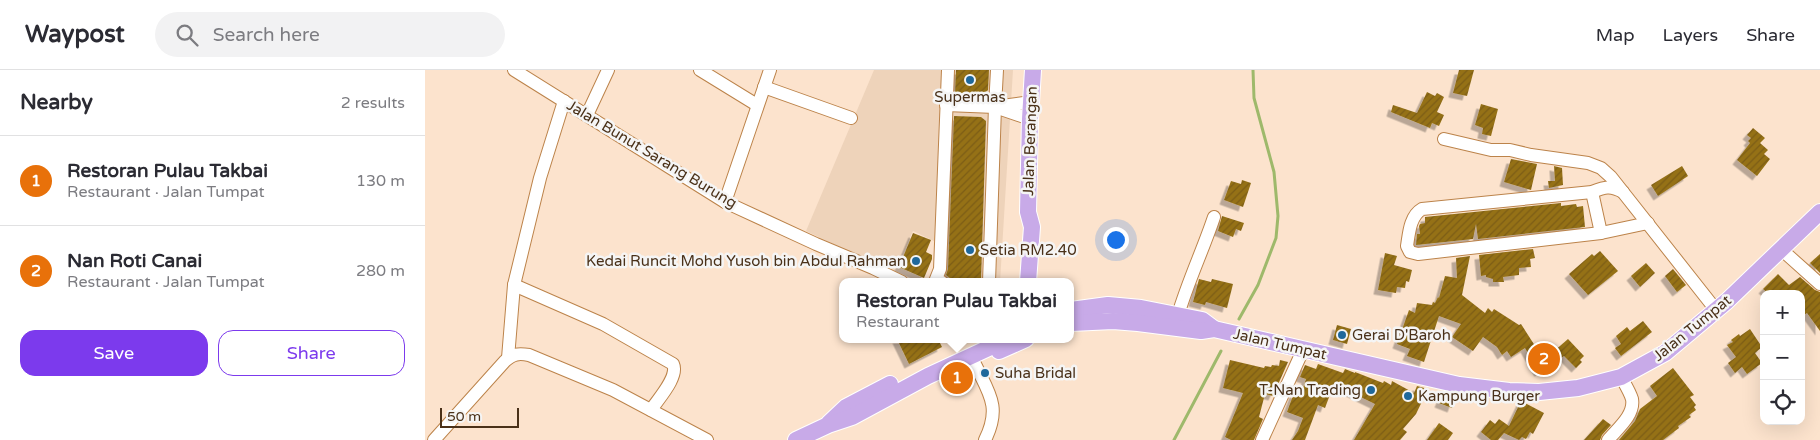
<!DOCTYPE html>
<meta charset="utf-8">
<style>
body{margin:0;font-family:"Varela Round",sans-serif;background:#f2f2f3;color:#2b2b33}
.controls{position:absolute;right:15px;bottom:15px;display:grid;overflow:hidden;border-radius:10px;box-shadow:0 5px 20px #0002}
.controls button{width:45px;height:45px;display:grid;place-items:center;padding:0;border:0;border-bottom:1px solid #e1e1e2;background:#fff;color:#2b2b33;font:25px sans-serif}
.scale{position:absolute;left:15px;bottom:12px;width:79px;box-sizing:border-box;padding-left:5px;border:2px solid #4a3119;border-top:0;font-size:14px;line-height:18px;white-space:nowrap;color:#4a3119;-webkit-text-stroke:4px #f5f5f5;paint-order:stroke}
.you{position:absolute;left:690px;top:169px;width:18px;height:18px;margin:-12px;border:4px solid #fff;border-radius:50%;background:#1a73e8;box-shadow:0 0 0 8px #1a73e833}
.badge{display:grid;place-items:center;width:32px;height:32px;border-radius:50%;background:#7c3aed;color:#fff;font-size:16px;font-weight:700}
.pin{position:absolute;translate:-50% -50%;border:2px solid #fff;box-shadow:0 1px 5px #0006}
.popup{position:absolute;left:414px;top:208px;width:235px;height:65px;box-sizing:border-box;display:grid;place-content:center;border-radius:10px;background:#fff;filter:drop-shadow(0 1px 4px #0005);font-size:16px;white-space:nowrap;color:#7c7c81}
.popup b{font-size:19px;color:#2b2b33}
.popup::after{content:'';position:absolute;left:50%;top:100%;margin-left:-10px;border:10px solid transparent;border-top-color:#fff}
.list{margin:0;padding:0;list-style:none}
h2{display:flex;justify-content:space-between;align-items:center;height:65px;margin:0;padding:0 20px;font-size:21px}
h2 small{font-size:16px;font-weight:400;color:#7c7c81}
.list li{display:grid;grid-template-columns:32px 1fr auto;gap:15px;align-items:center;box-sizing:border-box;height:90px;padding:0 20px;border-top:1px solid #e1e1e2}
.list b{display:block;font-size:19px;white-space:nowrap}
.list p{margin:0;font-size:16px;white-space:nowrap;color:#7c7c81}
.list em{font-size:16px;font-style:normal;color:#7c7c81}
.actions{display:flex;gap:10px;padding:15px 20px}
.actions a{flex:1;padding:11px 0;border:1px solid #7c3aed;border-radius:15px;text-align:center;font-size:18px;color:#7c3aed}
.actions .main{background:#7c3aed;color:#fff}
.icon{flex:none;width:28px;height:28px;fill:none;stroke:currentColor;stroke-width:2;stroke-linecap:round;stroke-linejoin:round}
.map{position:relative;flex:none;width:1395px;height:370px;overflow:hidden}
header{display:flex;align-items:center;gap:30px;box-sizing:border-box;height:70px;padding:0 25px;background:#fff;border-bottom:1px solid #e1e1e2}
header strong{font-size:24px}
nav{display:flex;gap:28px;margin-inline-start:auto;font-size:18px}
.search{width:350px;height:45px;background:#f2f2f3;display:flex;align-items:center;gap:12px;box-sizing:border-box;padding:0 18px;border-radius:28px;color:#7c7c81;font-size:19px}
main{display:flex}
aside{flex:1;background:#fff}
.map>svg:first-child{display:block}
</style>
<header>
<strong>Waypost</strong>
<div class="search"><svg class="icon" aria-label="search" viewBox="0 0 24 24"><circle cx="10" cy="10" r="6"/><path d="M15 15l6 6"/></svg>Search here</div>
<nav><a>Map</a><a>Layers</a><a>Share</a></nav>
</header>
<main>
<aside>
<h2>Nearby<small>2 results</small></h2>
<ul class="list">
<li><span class="badge" style="background:#e8710a">1</span><div><b>Restoran Pulau Takbai</b><p>Restaurant · Jalan Tumpat</p></div><em>130 m</em></li>
<li><span class="badge" style="background:#e8710a">2</span><div><b>Nan Roti Canai</b><p>Restaurant · Jalan Tumpat</p></div><em>280 m</em></li>
</ul>
<div class="actions"><a class="main">Save</a><a>Share</a></div>
</aside>
<div class="map">
<svg width="1395" height="370" viewBox="0 0 1395 370">
<defs>
<pattern id="building-hatch" width="6" height="6" patternUnits="userSpaceOnUse" patternTransform="scale(1.25)"><rect width="6" height="6" fill="#957119"/><path d="M-1 1l2-2M0 6l6-6M5 7l2-2" fill="none" stroke="#7c5d16"/></pattern>
<filter id="shadow"><feDropShadow dx="-4.5" dy="4.5" stdDeviation="0" flood-color="#0004"/></filter>
</defs>
<rect width="100%" height="100%" fill="#fce3cd"/>
<path fill="#eed3ba" d="M449,0H588L575,212H500L509,202L511,172L488,161L469,203L381,161Z"/>
<g fill="none" stroke-linecap="round" stroke-linejoin="round">
<g stroke="#9eb96b" stroke-width="3">
<path d="M814,249L833,215L851,168L853,146L849,102L829,28L828,0"/>
<path d="M749,370L796,281"/>
</g>
</g>
<g fill="url(#building-hatch)" filter="url(#shadow)">
<path d="M531,0H564L563,20L557,26L530,24Z"/>
<path d="M1034,0H1049L1042,26L1028,23Z"/>
<path d="M1002,22L1010,26L1012,23L1019,27L1012,42L1019,45L1014,56L1007,53L1005,58L966,42L968,35L992,43Z"/>
<path d="M1056,34L1073,39L1066,66L1057,64L1058,58L1050,55Z"/>
<path d="M529,46L556,47L561,51L556,212H530L521,205L523,199Z"/>
<path d="M1328,58L1340,68L1335,73L1343,80L1339,84L1345,89L1332,106L1312,90L1325,73L1323,71L1326,68L1322,65Z"/>
<path d="M1086,89L1112,94L1106,120L1079,112Z"/>
<path d="M1129,96L1137,98L1138,115L1124,118L1123,111H1130Z"/>
<path d="M1257,96L1263,106L1233,126L1226,115Z"/>
<path d="M817,110L826,113L818,137L799,130L806,111L816,114Z"/>
<path d="M1136,133V136L1151,134L1152,137L1158,136L1160,157L1053,169L1051,154L1048,169L991,175L992,164H995L994,156L995,154L1000,153V147Z"/>
<path d="M797,146L819,153L816,161L811,159L808,167L793,161Z"/>
<path d="M488,163L506,170L501,182L507,185V189L499,208L474,197Z"/>
<path d="M1108,179L1110,188L1105,189L1106,197L1094,198V205L1078,207L1079,212H1068V209L1061,207V205L1056,206L1054,185Z"/>
<path d="M1175,181L1193,201L1163,225L1144,204L1167,184L1169,186Z"/>
<path d="M960,183L972,186L969,195L987,200L984,212L981,211L980,218L972,217L971,223L953,220Z"/>
<path d="M1395,184V203L1385,193Z"/>
<path d="M1045,186L1037,225L1060,243L1063,238L1067,242L1069,239L1094,255L1096,254L1114,282L1123,276L1127,283L1143,269L1159,286L1155,290L1157,292L1151,298L1139,286L1114,302L1100,278L1086,287L1082,281L1077,285L1072,277L1058,267L1048,281L1027,267L1036,254L1014,246L999,292L982,286L985,279L972,274L984,240L990,243L992,233L1007,235L1008,232L1010,233L1013,227L1014,228L1020,206L1032,208L1031,188Z"/>
<path d="M1221,193L1230,203L1215,217L1206,206Z"/>
<path d="M1248,199L1261,215L1252,222L1240,206Z"/>
<path d="M1353,204L1364,215L1375,207L1390,220L1395,222V261L1382,243L1376,247V224H1344L1338,219Z"/>
<path d="M774,209L786,212L787,209L808,214L802,238L781,232L780,235L768,232Z"/>
<path d="M1218,251L1227,262L1196,286L1190,278L1196,274L1191,266L1202,257L1205,261Z"/>
<path d="M912,255L926,259L922,274L908,270Z"/>
<path d="M1325,259L1337,277L1330,283L1337,293L1322,304L1317,297L1310,303L1303,293L1311,287L1302,275L1308,272L1306,270L1314,264L1315,266Z"/>
<path d="M472,269H513L517,277L484,294Z"/>
<path d="M805,290L839,298L840,296L846,297L847,295L854,296L855,290L863,292L848,326L840,324L834,347L838,349L829,370H806L800,367L818,323L798,318Z"/>
<path d="M893,294L918,303L920,299L930,303V302L958,313L959,311L966,315L967,311L989,323L992,316L1003,319L991,344L978,359L982,362L975,370H929L950,334L909,314L900,338L893,335L880,370H867L873,361L878,348L862,342L869,323L876,325L881,309L875,307L880,295L891,299Z"/>
<path d="M1248,298L1269,325L1265,327L1271,335L1269,337L1271,340L1264,345L1266,347L1253,356L1254,358L1238,370H1194L1210,351L1215,339L1232,326L1225,316Z"/>
<path d="M1018,324L1030,330L1027,338L1014,333Z"/>
<path d="M1096,331L1119,343L1108,364L1105,362L1101,369L1097,367L1094,370L1079,363L1073,370H1066L1056,362L1065,350L1070,354L1074,349L1084,356Z"/>
<path d="M1178,349L1186,355L1177,365L1175,370H1159Z"/>
<path d="M1014,353L1028,363L1023,370H1002Z"/>
</g>
<g fill="none" stroke-linecap="round" stroke-linejoin="round">
<defs>
<g id="minor">
<path d="M89,0L300,132L391,174L448,198L477,212"/>
<path d="M275,0L332,35"/>
<path d="M339,17L426,48"/>
<path d="M521,35L570,37L605,49"/>
<path d="M570,37L572,0"/>
<path d="M162,45L183,0"/>
<path d="M1019,69L1066,80H1085L1106,85L1163,93L1176,98L1186,107L1291,240"/>
<path d="M1167,122L1176,163"/>
<path d="M1198,122C1185,115 1180,117 1167,122L997,139C985,146 984,163 982,176L985,182L993,184L1176,163L1223,153"/>
<path d="M300,132L345,0"/>
<path d="M1357,180L1395,214"/>
<path d="M517,212L511,209L515,199L523,0"/>
<path d="M564,212L570,37L606,32"/>
<path d="M89,215L178,254L248,294C254,307 233,329 226,340"/>
<path d="M753,245C763,211 778,180 789,147"/>
<path d="M83,288L89,215L115,108L139,31"/>
<path d="M549,292C563,322 577,336 560,370"/>
<path d="M9,370L80,291C88,284 93,283 104,285L188,320L282,370"/>
<path d="M837,370L878,280"/>
<path d="M1183,370C1192,359 1210,345 1207,329C1205,322 1200,314 1196,307"/>
</g>
<g id="major">
<path d="M603,212L607,157L603,142L605,49L608,0"/>
<path d="M646,240L683,235L716,238L777,250L789,259"/>
<path d="M646,253L688,251L713,253L776,261L789,259L1034,315L1084,321L1114,322L1153,318L1196,307L1240,283L1302,231L1395,142"/>
<path d="M574,281L601,269"/>
<path d="M404,353L421,337L465,314"/>
<path d="M371,370L403,355L427,347L503,306L583,269"/>
</g>
</defs>
<use href="#minor" stroke="#bc834a" stroke-width="14"/>
<use href="#major" stroke="#fff" stroke-width="18"/>
<use href="#minor" stroke="#fff" stroke-width="12"/>
<use href="#major" stroke="#c8aae8" stroke-width="16"/>
</g>
<g fill="#1f689b" stroke="#f5f5f5" stroke-width="2">
<circle cx="545" cy="10" r="5"/>
<circle cx="545" cy="180" r="5"/>
<circle cx="491" cy="191" r="5"/>
<circle cx="917" cy="265" r="5"/>
<circle cx="560" cy="303" r="5"/>
<circle cx="946" cy="320" r="5"/>
<circle cx="983" cy="326" r="5"/>
</g>
<g text-anchor="middle" dominant-baseline="central" stroke-width="5" stroke-linejoin="round" paint-order="stroke">
<g font-size="15" fill="#4a3119" stroke="#f5f5f5" text-anchor="start">
<text x="545" y="27" text-anchor="middle">Supermas</text>
<text x="555" y="180">Setia RM2.40</text>
<text x="481" y="191" text-anchor="end">Kedai Runcit Mohd Yusoh bin Abdul Rahman</text>
<text x="927" y="265">Gerai D'Baroh</text>
<text x="570" y="303">Suha Bridal</text>
<text x="936" y="320" text-anchor="end">T-Nan Trading</text>
<text x="993" y="326">Kampung Burger</text>
</g>
<g font-size="15" fill="#4a3119" stroke="#f5f5f5">
<text transform="translate(605 71) rotate(-88)">Jalan Berangan</text>
<text transform="translate(227 84) rotate(31)">Jalan Bunut Sarang Burung</text>
<text transform="translate(1267 258) rotate(-39)">Jalan Tumpat</text>
<text transform="translate(855 274) rotate(13)">Jalan Tumpat</text>
</g>
</g>
</svg>
<div class="controls">
<button>+</button>
<button>−</button>
<button><svg class="icon" aria-label="locate" viewBox="0 0 24 24"><circle cx="12" cy="12" r="6"/><path d="M12 2v4M12 18v4M2 12h4M18 12h4"/></svg></button>
</div>
<div class="scale">50 m</div>
<div class="you"></div>
<div class="pin badge" style="left:532px;top:308px;background:#e8710a">1</div>
<div class="popup"><b>Restoran Pulau Takbai</b>Restaurant</div>
<div class="pin badge" style="left:1119px;top:289px;background:#e8710a">2</div>
</div>
</main>
